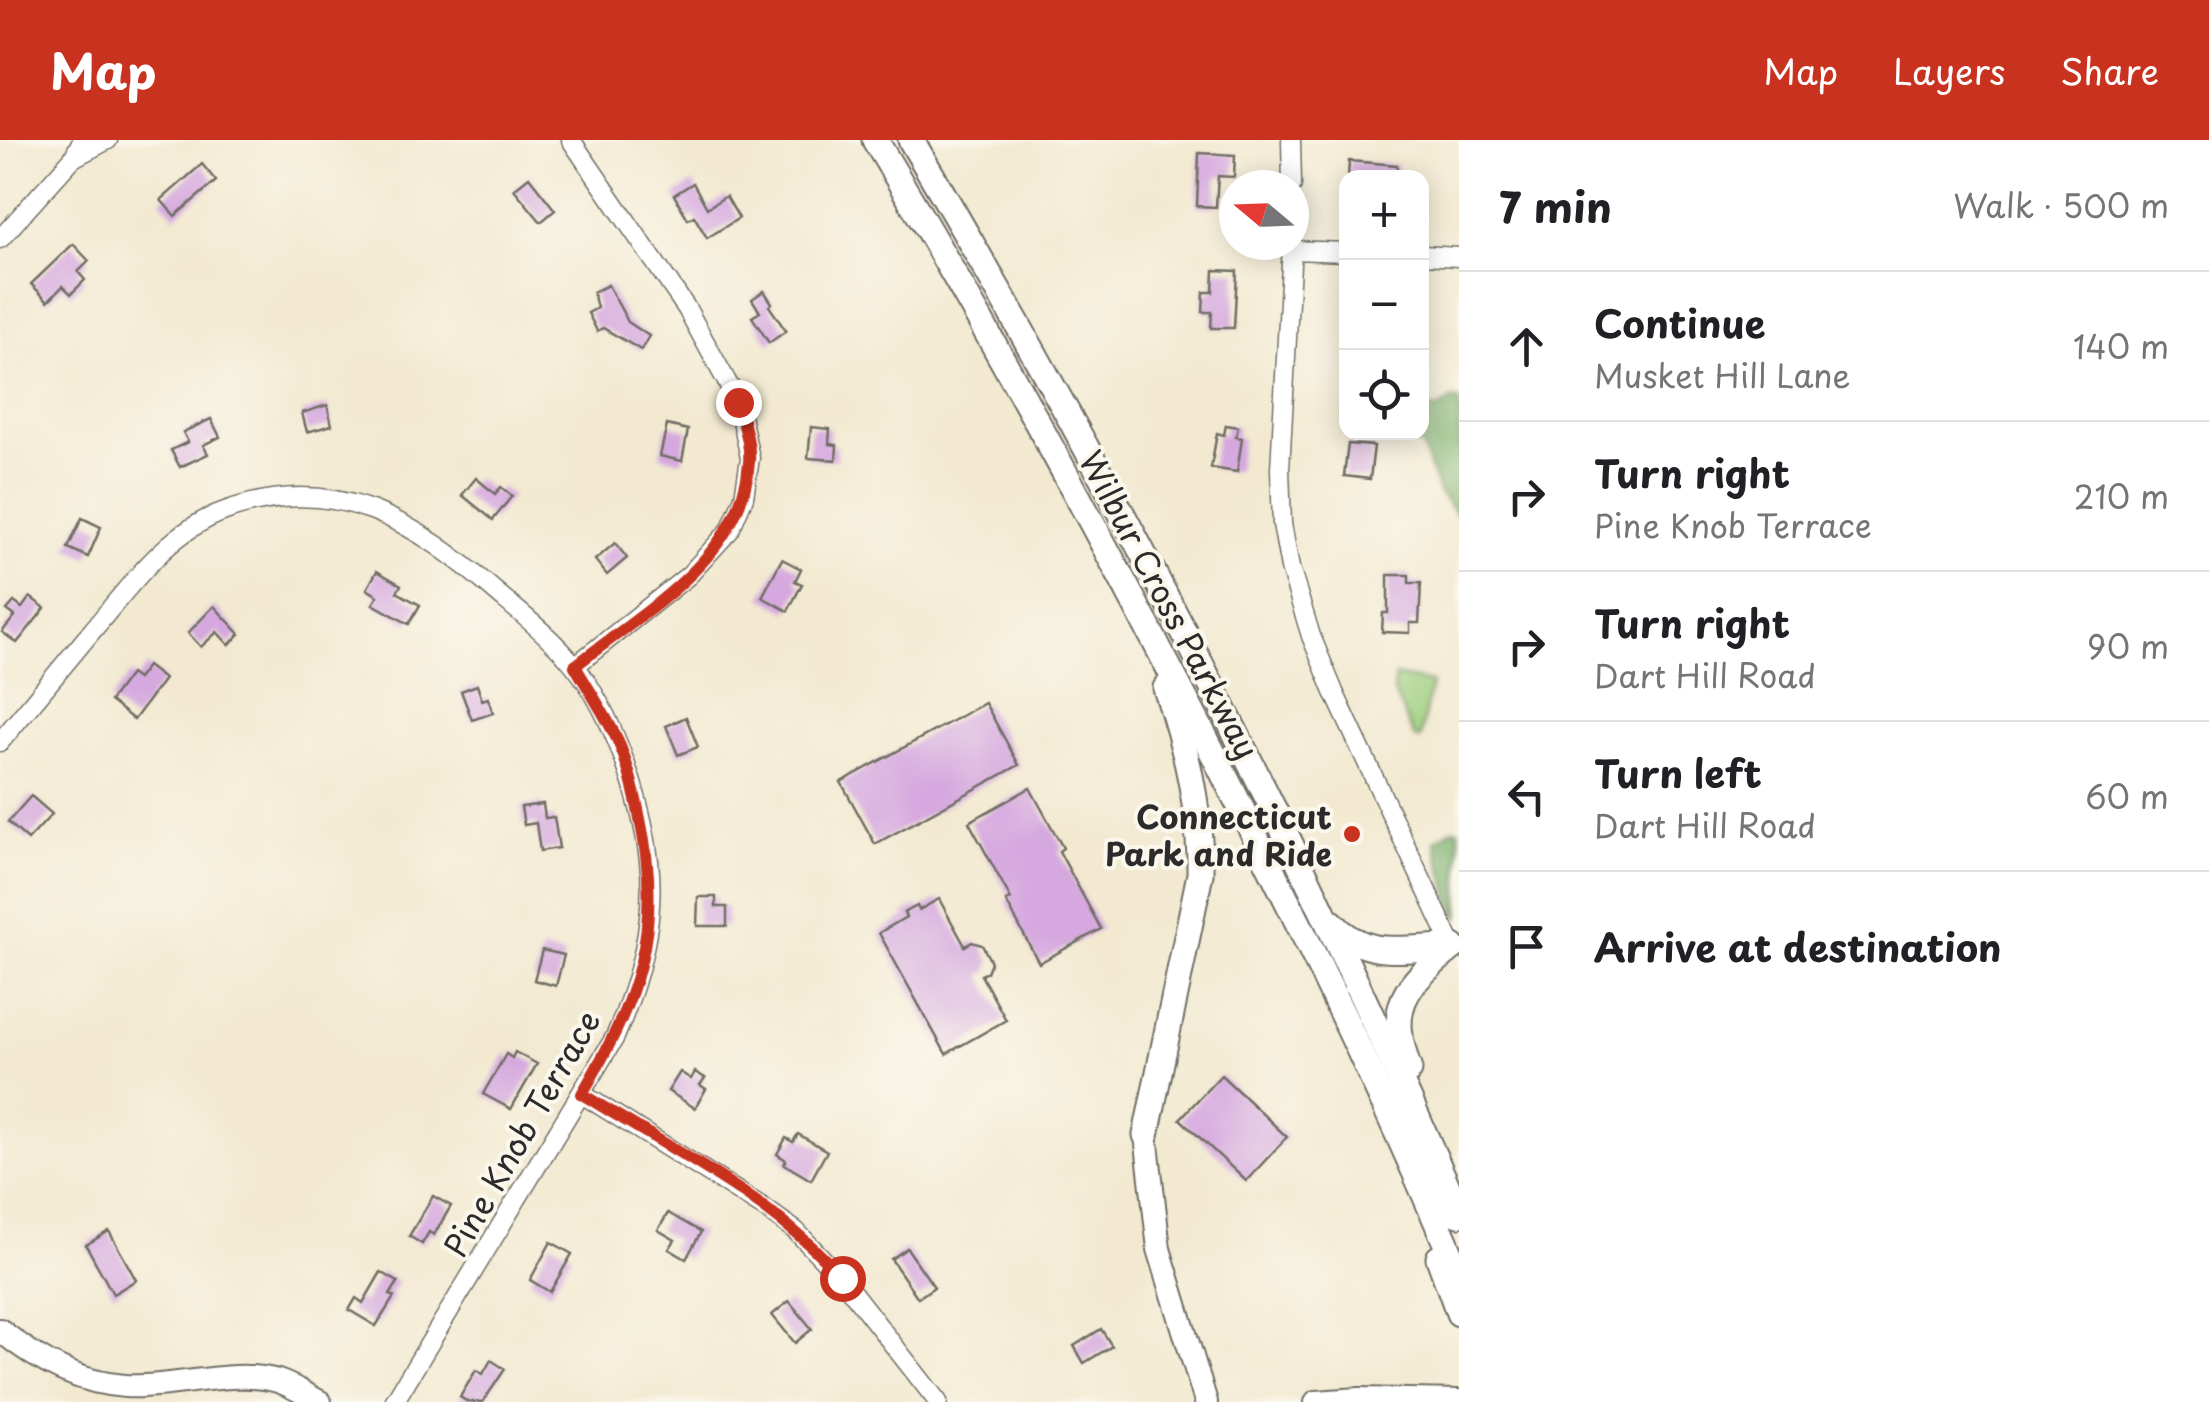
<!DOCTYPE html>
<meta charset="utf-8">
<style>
body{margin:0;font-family:"Playpen Sans",sans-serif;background:#f2f2f2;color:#202124}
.controls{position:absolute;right:30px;top:30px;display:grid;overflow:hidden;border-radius:20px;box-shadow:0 5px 25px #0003}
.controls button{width:90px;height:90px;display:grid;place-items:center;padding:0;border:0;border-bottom:2px solid #e0e0e0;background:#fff;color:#202124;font:50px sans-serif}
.compass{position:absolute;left:1219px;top:30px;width:90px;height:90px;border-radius:50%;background:#fff;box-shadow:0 5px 25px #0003;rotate:289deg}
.stop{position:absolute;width:30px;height:30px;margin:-22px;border:8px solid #c8321e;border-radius:50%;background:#fff}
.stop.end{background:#c8321e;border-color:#fff;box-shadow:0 2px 10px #0008}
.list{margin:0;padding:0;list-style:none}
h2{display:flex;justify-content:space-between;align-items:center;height:130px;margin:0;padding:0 40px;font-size:42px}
h2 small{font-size:32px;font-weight:400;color:#757577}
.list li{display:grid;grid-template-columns:65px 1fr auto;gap:30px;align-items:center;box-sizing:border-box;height:150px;padding:0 40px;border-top:2px solid #e0e0e0}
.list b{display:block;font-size:38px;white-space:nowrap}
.list p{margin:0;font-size:32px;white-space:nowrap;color:#757577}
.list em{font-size:32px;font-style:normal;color:#757577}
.icon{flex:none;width:55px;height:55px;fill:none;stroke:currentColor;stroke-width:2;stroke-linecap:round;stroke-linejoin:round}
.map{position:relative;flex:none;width:1459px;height:1262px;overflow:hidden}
header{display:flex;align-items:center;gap:60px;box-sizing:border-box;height:140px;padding:0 50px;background:#c8321e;color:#fff}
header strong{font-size:48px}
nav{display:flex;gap:55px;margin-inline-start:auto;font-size:35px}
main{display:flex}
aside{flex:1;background:#fff}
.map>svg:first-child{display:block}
</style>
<header>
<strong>Map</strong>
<nav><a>Map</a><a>Layers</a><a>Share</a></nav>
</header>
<main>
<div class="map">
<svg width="1459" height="1262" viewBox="0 0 1459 1262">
<rect width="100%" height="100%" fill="#fbf7ec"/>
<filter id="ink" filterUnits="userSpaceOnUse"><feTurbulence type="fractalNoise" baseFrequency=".01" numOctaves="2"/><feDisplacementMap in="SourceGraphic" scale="20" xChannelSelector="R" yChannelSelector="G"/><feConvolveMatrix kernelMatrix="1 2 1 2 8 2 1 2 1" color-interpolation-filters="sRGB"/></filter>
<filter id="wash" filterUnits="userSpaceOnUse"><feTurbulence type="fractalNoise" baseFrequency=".0048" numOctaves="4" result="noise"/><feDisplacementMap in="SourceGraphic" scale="40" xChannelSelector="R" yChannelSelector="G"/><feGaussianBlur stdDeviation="2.25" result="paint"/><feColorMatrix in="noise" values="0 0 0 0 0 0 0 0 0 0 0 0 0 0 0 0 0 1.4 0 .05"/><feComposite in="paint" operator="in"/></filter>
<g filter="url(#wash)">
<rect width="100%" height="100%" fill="#f2e9d0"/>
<path fill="#9cce7d" stroke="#647c54" stroke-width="2.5" d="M1395,536L1431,543L1420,599L1415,598L1393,551Z"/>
<g fill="#7db16c" stroke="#546e4c" stroke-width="2.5">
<path d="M1452,259L1459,261V377L1438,352L1422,306L1392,293L1422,292V266L1437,270Z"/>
<path d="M1453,688L1459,689V780L1450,760L1435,701Z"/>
</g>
<g id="blocks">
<g fill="#d5a8df">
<path d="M1199,13L1235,15L1234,37L1218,36L1216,67L1197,66Z"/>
<path d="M1349,21L1397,25L1396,38H1348Z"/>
<path d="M202,24L216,41L175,76L161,60Z"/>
<path d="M529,37L555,70L541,82L514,49Z"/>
<path d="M693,43L707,68L726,56L739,78L707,98L694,76L688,79L674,55Z"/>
<path d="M73,104L89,121L78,132L85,140L71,154L63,146L48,161L31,144Z"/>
<path d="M1214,130L1237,131L1234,188H1211L1212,172H1203L1204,152H1213Z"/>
<path d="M608,145L628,182L649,196L641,210L603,188L597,191L588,173L597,168L593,152Z"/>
<path d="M764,151L772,163L769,166L786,191L769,203L752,177L760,172L752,159Z"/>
<path d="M327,265L332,285L307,292L302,273Z"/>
<path d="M211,279L220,297L203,305L208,314L180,327L171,310L188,302L183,292Z"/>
<path d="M667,285L688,290L682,321L660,316Z"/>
<path d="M1226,285L1238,287L1236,297L1242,298L1237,332L1211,328L1217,293L1224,295Z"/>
<path d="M811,287L830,289L829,304L837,305L836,320L808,318Z"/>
<path d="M1348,304L1374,306L1370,339L1344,336Z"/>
<path d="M476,338L495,354L501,347L512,356L493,380L462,355Z"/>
<path d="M82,378L101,387L88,417L68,408Z"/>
<path d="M615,403L627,418L607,435L595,420Z"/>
<path d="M782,419L801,429L795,441L802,444L788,471L762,457Z"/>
<path d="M377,431L401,445L397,452L420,465L409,484L373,464L378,456L367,449Z"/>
<path d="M1388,435H1409V443H1421L1419,483H1410V493L1382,492L1383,473H1388Z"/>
<path d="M30,457L45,468L17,503L2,492L15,476L7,470L14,462L22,468Z"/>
<path d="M214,466L240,494L229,505L217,492L201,507L188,493Z"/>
<path d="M147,526L164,539L134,580L110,561L130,534L137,539Z"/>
<path d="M477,545L482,560L488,558L493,573L472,580L461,551Z"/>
<path d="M985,563L1019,625L875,704L841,642Z"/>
<path d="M686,577L698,607L678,615L666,586Z"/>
<path d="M1030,648L1063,708L1059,711L1101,789L1039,823L1006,761L1011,759L969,682Z"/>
<path d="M31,656L52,674L28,700L8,682Z"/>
<path d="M543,664L545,678L554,677L559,708L540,711L536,683L524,685L521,667Z"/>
<path d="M698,757H716V767H727V786H697Z"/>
<path d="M939,759L965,806L972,802L982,805L991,822L987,832L981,835L1006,880L946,914L879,793L906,777L904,773L917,766L919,770Z"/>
<path d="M542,810L564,815L556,846L534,840Z"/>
<path d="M515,912L537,924L511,969L483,954L506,914L512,918Z"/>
<path d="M680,932L691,939L695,932L705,938L700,945L706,949L695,968L668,951Z"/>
<path d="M1221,935L1287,997L1246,1041L1180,979Z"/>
<path d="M798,994L827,1011L811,1040L784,1024L786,1020L777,1014L786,998L793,1002Z"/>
<path d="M433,1056L451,1066L434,1095L429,1092L422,1104L409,1096Z"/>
<path d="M668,1073L701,1092L686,1119L669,1109L675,1100L658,1090Z"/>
<path d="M109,1091L136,1140L113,1154L86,1105Z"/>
<path d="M551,1102L572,1114L550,1152L530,1140Z"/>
<path d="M907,1108L934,1147L918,1158L891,1119Z"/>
<path d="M381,1132L398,1142L390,1155L394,1157L376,1186L349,1170L356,1158L363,1163Z"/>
<path d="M789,1161L812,1189L795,1203L772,1175Z"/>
<path d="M1101,1189L1112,1206L1084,1223L1074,1206Z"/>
<path d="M491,1220L505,1229L483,1262H468L460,1257L476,1230L483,1234Z"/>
</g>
</g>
</g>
<g filter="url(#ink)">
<use href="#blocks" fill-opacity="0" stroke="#716e65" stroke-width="2.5"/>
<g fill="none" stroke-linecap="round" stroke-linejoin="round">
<defs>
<g id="minor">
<path d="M571,0L687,169L738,262L750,318L744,357L730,390L689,435L575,526"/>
<path d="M1291,0L1292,45"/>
<path d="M73,18L108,0"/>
<path d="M0,99L73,18L82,0"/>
<path d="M1292,105L1280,329L1282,384L1290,428L1311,496L1334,552L1453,807"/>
<path d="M1292,110L1346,112"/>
<path d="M1422,115L1459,117"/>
<path d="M0,602C31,565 61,528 92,491C129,447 168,391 225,371C336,331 416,382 497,453C523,475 553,499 574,525C613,573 642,660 649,721C656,782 639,841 615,897L394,1262"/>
<path d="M582,954L764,1068L796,1091L841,1138L938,1262"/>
</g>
<g id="major">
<path d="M1146,995L1159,1109L1206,1262"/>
<path d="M0,1190C35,1219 78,1243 125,1246C173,1249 233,1228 278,1241C293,1246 307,1255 320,1262"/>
<path d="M1316,1262L1359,1259L1459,1261"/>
</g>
<g id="highway">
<path d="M875,0C996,201 1107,407 1214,615C1301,786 1385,957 1459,1134"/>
<path d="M911,0C1116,346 1301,704 1459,1074"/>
<path d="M1332,783C1366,821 1406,807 1453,807"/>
<path d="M1409,930C1386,866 1404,846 1453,807"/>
<path d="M1146,995L1200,734C1201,672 1186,607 1166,548"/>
<path d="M1439,1118L1459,1173"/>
</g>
</defs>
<use href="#minor" stroke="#716e65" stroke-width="21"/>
<use href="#major" stroke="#716e65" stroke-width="26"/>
<use href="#highway" stroke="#716e65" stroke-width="29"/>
<use href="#minor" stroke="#fff" stroke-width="18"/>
<use href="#major" stroke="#fff" stroke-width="22"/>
<use href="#highway" stroke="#fff" stroke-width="25"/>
</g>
</g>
<g fill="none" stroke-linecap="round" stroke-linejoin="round" filter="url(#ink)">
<path stroke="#c8321e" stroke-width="12" d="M738,262C742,280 751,303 749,322C743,417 643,472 575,526C589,550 605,574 617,599C628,623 635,653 640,679C664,791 637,859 582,954C671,1010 773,1058 842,1138"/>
</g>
<circle fill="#c8321e" stroke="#fbf7ec" stroke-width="4" cx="1352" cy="694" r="10"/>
<g text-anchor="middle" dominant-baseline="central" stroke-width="8" stroke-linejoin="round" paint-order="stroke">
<g font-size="32" fill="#2b2b2b" stroke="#fbf7ec">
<text transform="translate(1170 464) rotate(62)">Wilbur Cross Parkway</text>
<text transform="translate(521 993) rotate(-60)">Pine Knob Terrace</text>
</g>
<g font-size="32" font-weight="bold" fill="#2b2b2b" stroke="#fbf7ec" text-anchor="end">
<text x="1332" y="676">Connecticut<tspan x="1332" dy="37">Park and Ride</tspan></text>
</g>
</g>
</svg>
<div class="controls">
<button>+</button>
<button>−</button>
<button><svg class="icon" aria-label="locate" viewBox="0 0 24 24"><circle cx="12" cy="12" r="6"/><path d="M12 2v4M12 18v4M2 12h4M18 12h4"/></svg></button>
</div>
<svg class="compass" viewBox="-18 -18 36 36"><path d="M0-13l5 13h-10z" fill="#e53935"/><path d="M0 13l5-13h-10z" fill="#757577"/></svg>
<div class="stop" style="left:842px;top:1138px"></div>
<div class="stop end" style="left:738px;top:262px"></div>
</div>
<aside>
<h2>7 min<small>Walk · 500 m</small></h2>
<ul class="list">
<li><svg class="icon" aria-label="ahead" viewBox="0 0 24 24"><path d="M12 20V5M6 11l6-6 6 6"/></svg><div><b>Continue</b><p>Musket Hill Lane</p></div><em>140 m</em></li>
<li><svg class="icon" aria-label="right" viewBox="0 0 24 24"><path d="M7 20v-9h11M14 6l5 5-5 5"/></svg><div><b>Turn right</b><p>Pine Knob Terrace</p></div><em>210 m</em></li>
<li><svg class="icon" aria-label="right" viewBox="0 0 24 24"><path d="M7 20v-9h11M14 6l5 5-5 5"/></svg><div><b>Turn right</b><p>Dart Hill Road</p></div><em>90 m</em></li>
<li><svg class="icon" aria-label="left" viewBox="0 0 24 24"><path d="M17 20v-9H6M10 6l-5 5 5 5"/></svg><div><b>Turn left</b><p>Dart Hill Road</p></div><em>60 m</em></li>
<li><svg class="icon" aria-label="arrive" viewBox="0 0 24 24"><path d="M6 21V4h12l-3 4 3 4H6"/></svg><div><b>Arrive at destination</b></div></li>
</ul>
</aside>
</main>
